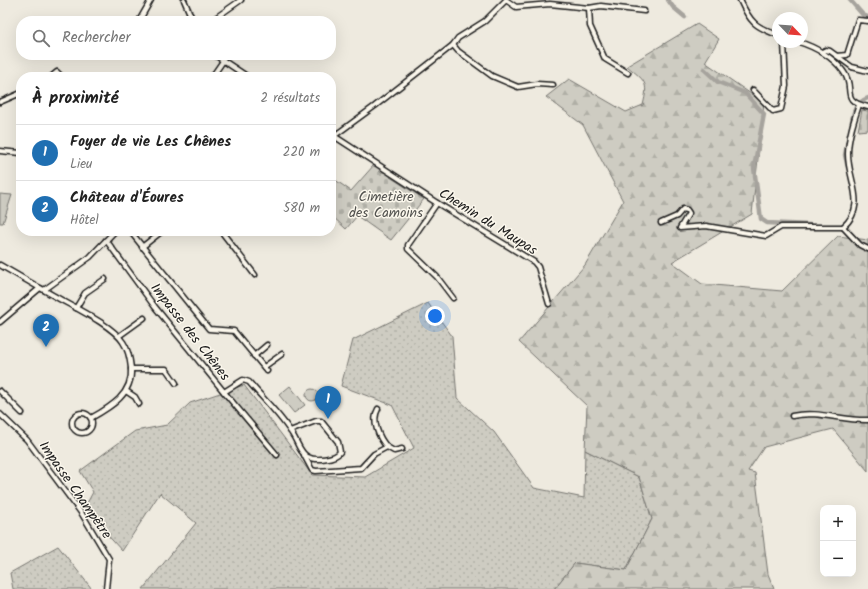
<!DOCTYPE html>
<html lang="fr">
<meta charset="utf-8">
<style>
body{margin:0;font-family:Kalam,sans-serif;background:#f6f6f6;color:#222}
.controls{position:absolute;right:12px;bottom:12px;display:grid;overflow:hidden;border-radius:8px;box-shadow:0 4px 16px #0002}
.controls button{width:36px;height:36px;display:grid;place-items:center;padding:0;border:0;border-bottom:1px solid #e0e0e0;background:#fff;color:#222;font:20px sans-serif}
.compass{position:absolute;left:772px;top:12px;width:36px;height:36px;border-radius:50%;background:#fff;box-shadow:0 4px 16px #0002;rotate:115deg}
.you{position:absolute;left:435px;top:316px;width:14px;height:14px;margin:-10px;border:3px solid #fff;border-radius:50%;background:#1a73e8;box-shadow:0 0 0 6px #1a73e833}
.badge{display:grid;place-items:center;width:26px;height:26px;border-radius:50%;background:#1f6fb2;color:#fff;font-size:13px;font-weight:700}
.pin{position:absolute;translate:-50% -33px;filter:drop-shadow(0 1px 2px #0008)}
.pin::after{content:'';position:absolute;top:21px;width:14px;height:12px;background:inherit;clip-path:polygon(0 0,100% 0,50% 100%)}
.list{margin:0;padding:0;list-style:none}
h2{display:flex;justify-content:space-between;align-items:center;height:52px;margin:0;padding:0 16px;font-size:17px}
h2 small{font-size:13px;font-weight:400;color:#767676}
.list li{display:grid;grid-template-columns:26px 1fr auto;gap:12px;align-items:center;box-sizing:border-box;height:56px;padding:0 16px;border-top:1px solid #e0e0e0}
.list b{display:block;font-size:15px;white-space:nowrap}
.list p{margin:0;font-size:13px;white-space:nowrap;color:#767676}
.list em{font-size:13px;font-style:normal;color:#767676}
.icon{flex:none;width:22px;height:22px;fill:none;stroke:currentColor;stroke-width:2;stroke-linecap:round;stroke-linejoin:round}
.map{position:relative;flex:none;width:868px;height:589px;overflow:hidden}
.search{position:absolute;background:#fff;box-shadow:0 4px 16px #0002;left:16px;top:16px;width:320px;height:44px;display:flex;align-items:center;gap:10px;box-sizing:border-box;padding:0 14px;border-radius:16px;color:#767676;font-size:15px}
.panel{position:absolute;background:#fff;box-shadow:0 4px 16px #0002;left:16px;top:72px;width:320px;height:164px;border-radius:16px}
.map>svg:first-child{display:block}
</style>
<div class="map">
<svg width="868" height="589" viewBox="0 0 868 589">
<defs>
<pattern id="grass-dots" width="8" height="8" patternUnits="userSpaceOnUse"><rect width="8" height="8" fill="#ceccc2"/><path d="M2 2h.1M6 6h.1" fill="none" stroke="#b0afa6" stroke-width="1.8" stroke-linecap="round"/></pattern>
<pattern id="forest-firs" width="22" height="20" patternUnits="userSpaceOnUse"><rect width="22" height="20" fill="#ceccc2"/><path d="M5 1l3.5 6h-7zM16 11l3.5 6h-7z" fill="#b0afa6"/></pattern>
<pattern id="cemetery-stones" width="16" height="16" patternUnits="userSpaceOnUse"><rect width="16" height="16" fill="#ceccc2"/><path d="M2 7V4a2 2 0 0 1 4 0v3zM10 15v-3a2 2 0 0 1 4 0v3z" fill="#b0afa6"/></pattern>
</defs>
<rect width="100%" height="100%" fill="#eeeadf"/>
<filter id="ink" filterUnits="userSpaceOnUse"><feTurbulence type="fractalNoise" baseFrequency=".025" numOctaves="2"/><feDisplacementMap in="SourceGraphic" scale="8" xChannelSelector="R" yChannelSelector="G"/><feConvolveMatrix kernelMatrix="1 2 1 2 8 2 1 2 1" color-interpolation-filters="sRGB"/></filter>
<g filter="url(#ink)">
<g fill="url(#grass-dots)" stroke="#75746f">
<path d="M428,303L452,336L457,398L494,432L534,488L584,498L585,450L639,477L652,519L626,570L575,563L554,589H143L196,523L160,493L122,551L84,509L93,492L80,471L135,431L167,425L190,403L244,385L312,475L365,477L414,448L392,405L341,386L353,340Z"/>
<path d="M58,546L92,589H13L10,573Z"/>
</g>
<path fill="url(#forest-firs)" stroke="#75746f" d="M697,24L719,39L705,62L764,103L752,214L672,262L702,284L782,291L838,236L868,240V471L833,429L764,447L748,471L755,473L768,574L774,589H554L575,563L626,570L652,519L639,477L585,450L587,406L519,342L585,265L623,201L583,125L546,97L569,79L626,112L643,105C649,82 645,81 627,66Z"/>
<g fill="url(#cemetery-stones)" stroke="#75746f">
<path d="M862,110L868,111V130L858,131Z"/>
<path d="M374,165L379,167L380,172H386L391,175L390,177L424,199L391,240L357,216L346,229L331,215V177L351,191Z"/>
</g>
<g fill="#ceccc2" stroke="#75746f">
<path d="M0,194L12,195L3,223H0Z"/>
<path d="M290,386L305,405L294,413L279,395Z"/>
<circle cx="312" cy="395" r="6"/>
</g>
<g fill="none" stroke-linecap="round" stroke-linejoin="round">
<path stroke="#6f6d69" stroke-width="1.5" d="M852,70L861,71"/>
<g stroke="#a6a39d" stroke-width="4.5">
<path d="M668,0L673,7L685,17"/>
<path d="M850,0L863,15L868,17"/>
<path d="M704,69L718,82L745,93L764,114L754,168L761,219L767,223L810,225"/>
<path d="M851,127C853,114 854,103 868,98"/>
<path d="M848,140L845,155L848,168"/>
</g>
<defs>
<g id="street">
<path d="M184,0L193,21"/>
<path d="M506,0L516,7L550,4L589,8L601,6L644,11"/>
<path d="M740,0C750,22 755,27 778,35"/>
<path d="M589,8L590,26L605,59L628,73"/>
<path d="M139,21L151,0"/>
<path d="M211,21L241,0"/>
<path d="M799,42C815,47 833,57 843,71C857,89 838,100 868,107"/>
<path d="M453,45L458,51L492,76L518,87L537,84L553,85"/>
<path d="M822,52L826,50L830,51L852,67L868,71"/>
<path d="M215,55L248,77"/>
<path d="M836,56L847,55L858,20L868,21"/>
<path d="M51,77L57,72L62,77"/>
<path d="M212,77L223,61"/>
<path d="M753,90L773,111L781,109L786,86L784,42"/>
<path d="M0,102L21,93"/>
<path d="M331,134L334,136L375,106L453,45L458,38L485,21L506,0"/>
<path d="M334,136L437,203L534,262L538,267L549,304"/>
<path d="M0,151L21,153"/>
<path d="M437,203L408,245V249L437,277L453,298"/>
<path d="M661,223L677,216L683,209L687,210L689,213L680,228L706,226L766,236L781,227H843C868,205 848,182 848,154C848,138 854,120 859,105"/>
<path d="M843,227L860,245L868,249"/>
<path d="M130,231L209,329L234,331L267,371"/>
<path d="M221,231L255,275"/>
<path d="M106,240L155,307L224,392L243,380L249,382C264,400 283,417 294,437C298,444 301,454 308,457C315,461 335,459 340,452L338,442L321,421H316L290,431"/>
<path d="M142,247L161,232"/>
<path d="M0,265L40,288"/>
<path d="M44,290C64,303 111,323 123,342C128,349 130,359 131,368C133,394 111,407 91,418"/>
<path d="M76,308L85,293L105,279"/>
<path d="M0,322L40,288L44,290L90,257L115,231"/>
<path d="M119,336L144,318"/>
<path d="M254,356L267,345"/>
<path d="M264,367L282,354"/>
<path d="M131,369H166L176,383"/>
<path d="M0,391L22,413"/>
<path d="M126,391L135,397L139,404"/>
<path d="M224,392L277,455"/>
<path d="M378,409C371,421 379,438 387,447"/>
<circle cx="82" cy="423" r="10"/>
<path d="M0,414L27,440L82,514L109,559L106,589"/>
<path d="M792,416C818,410 842,421 868,420"/>
<path d="M304,455L312,470L316,471L361,468L374,454L387,447L394,451L402,449"/>
</g>
</defs>
<use href="#street" stroke="#1c1c1c" stroke-width="7"/>
<use href="#street" stroke="#fbf7ec" stroke-width="4"/>
</g>
</g>
<g text-anchor="middle" dominant-baseline="central" stroke-width="3" stroke-linejoin="round" paint-order="stroke">
<g font-size="14" fill="#51514e" stroke="#fbf7ec">
<text x="386" y="197">Cimetière<tspan x="386" dy="16">des Camoins</tspan></text>
</g>
<g font-size="14" fill="#1c1c1c" stroke="#fbf7ec">
<text transform="translate(488 222) rotate(32)">Chemin du Maupas</text>
<text transform="translate(190 332) rotate(52)">Impasse des Chênes</text>
<text transform="translate(75 490) rotate(55)">Impasse Champêtre</text>
</g>
</g>
</svg>
<div class="controls">
<button>+</button>
<button>−</button>
</div>
<svg class="compass" viewBox="-18 -18 36 36"><path d="M0-13l5 13h-10z" fill="#e53935"/><path d="M0 13l5-13h-10z" fill="#767676"/></svg>
<div class="you"></div>
<div class="pin badge" style="left:328px;top:419px">1</div>
<div class="pin badge" style="left:46px;top:347px">2</div>
<div class="search"><svg class="icon" aria-label="search" viewBox="0 0 24 24"><circle cx="10" cy="10" r="6"/><path d="M15 15l6 6"/></svg>Rechercher</div>
<section class="panel">
<h2>À proximité<small>2 résultats</small></h2>
<ul class="list">
<li><span class="badge">1</span><div><b>Foyer de vie Les Chênes</b><p>Lieu</p></div><em>220 m</em></li>
<li><span class="badge">2</span><div><b>Château d'Éoures</b><p>Hôtel</p></div><em>580 m</em></li>
</ul>
</section>
</div>
